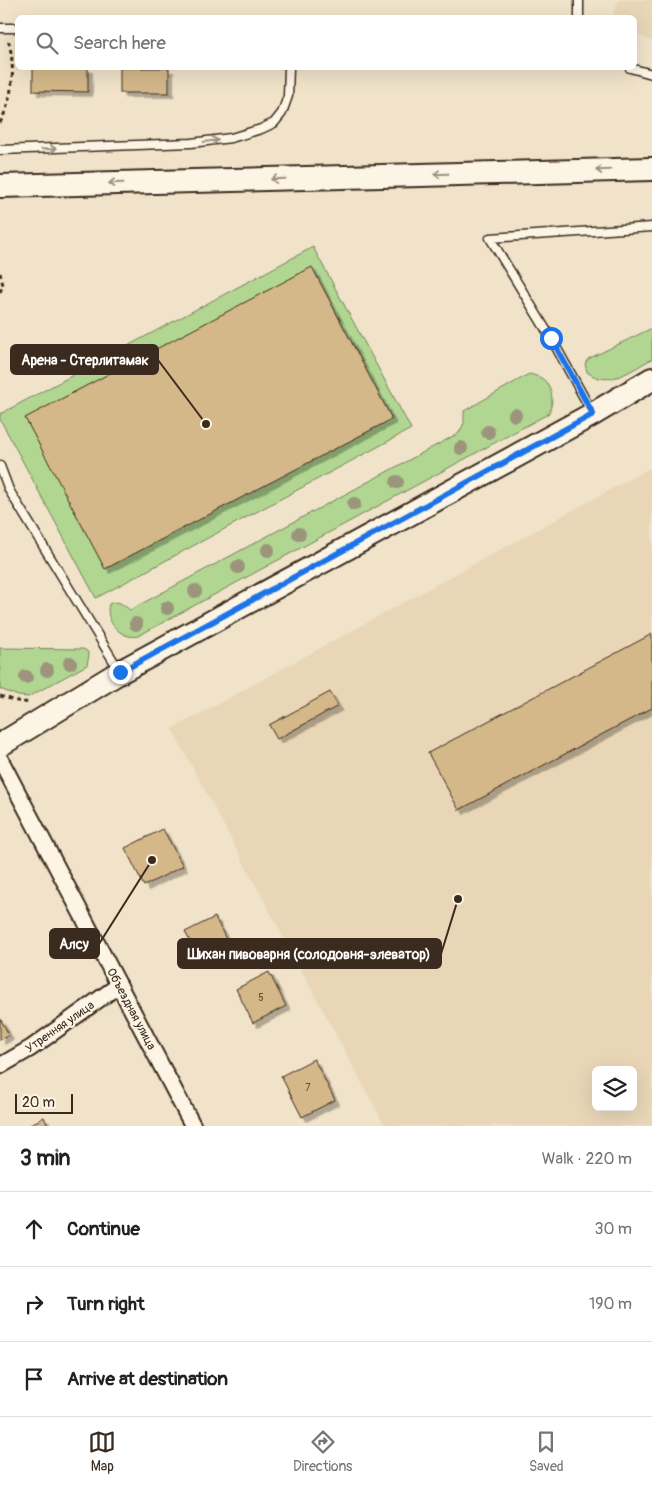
<!DOCTYPE html>
<meta charset="utf-8">
<style>
body{margin:0;font-family:Pangolin,sans-serif;background:#f2f2f2;color:#202124}
.controls{position:absolute;right:15px;bottom:15px;display:grid;overflow:hidden;border-radius:8px;box-shadow:0 5px 20px #0002}
.controls button{width:45px;height:45px;display:grid;place-items:center;padding:0;border:0;border-bottom:1px solid #e0e0e0;background:#fff;color:#202124;font:25px sans-serif}
.scale{position:absolute;left:15px;bottom:12px;width:58px;box-sizing:border-box;padding-left:5px;border:2px solid #3b2a1e;border-top:0;font-size:14px;line-height:18px;white-space:nowrap;color:#3b2a1e;-webkit-text-stroke:4px #fcf5e5;paint-order:stroke}
.stop{position:absolute;width:15px;height:15px;margin:-11px;border:4px solid #1a73e8;border-radius:50%;background:#fff}
.stop.end{background:#1a73e8;border-color:#fff;box-shadow:0 1px 5px #0008}
.list{margin:0;padding:0;list-style:none}
h2{display:flex;justify-content:space-between;align-items:center;height:65px;margin:0;padding:0 20px;font-size:21px}
h2 small{font-size:16px;font-weight:400;color:#757577}
.list li{display:grid;grid-template-columns:32px 1fr auto;gap:15px;align-items:center;box-sizing:border-box;height:75px;padding:0 20px;border-top:1px solid #e0e0e0}
.list b{display:block;font-size:19px;white-space:nowrap}
.list em{font-size:16px;font-style:normal;color:#757577}
.icon{flex:none;width:28px;height:28px;fill:none;stroke:currentColor;stroke-width:2;stroke-linecap:round;stroke-linejoin:round}
.map{position:relative;flex:none;width:652px;height:1126px;overflow:hidden}
.search{position:absolute;background:#fff;box-shadow:0 5px 20px #0002;left:15px;right:15px;top:15px;height:55px;display:flex;align-items:center;gap:12px;box-sizing:border-box;padding:0 18px;border-radius:8px;color:#757577;font-size:19px}
.sheet{height:290px;background:#fff}
nav{display:flex;justify-content:space-around;align-items:center;box-sizing:border-box;height:70px;border-top:1px solid #e0e0e0;background:#fff;font-size:14px;color:#757577}
nav a{display:grid;justify-items:center;gap:2px}
nav .on{color:#3b2a1e}
.map>svg:first-child{display:block}
</style>
<div class="map">
<svg width="652" height="1126" viewBox="0 0 652 1126">
<defs>
<filter id="shadow"><feDropShadow dx="4.5" dy="4.5" stdDeviation="0" flood-color="#0004"/></filter>
</defs>
<rect width="100%" height="100%" fill="#f0e3c9"/>
<filter id="ink" filterUnits="userSpaceOnUse"><feTurbulence type="fractalNoise" baseFrequency=".02" numOctaves="2"/><feDisplacementMap in="SourceGraphic" scale="10" xChannelSelector="R" yChannelSelector="G"/><feConvolveMatrix kernelMatrix="1 2 1 2 8 2 1 2 1" color-interpolation-filters="sRGB"/></filter>
<g filter="url(#ink)">
<g fill="#e8d6b6" fill-rule="evenodd">
<path d="M619,0H652V41L635,34L634,18L612,17Z"/>
<path d="M652,467V1126H385L172,729ZM596,1070H633V1107H596Z"/>
</g>
<g fill="#b0d692" stroke="#768058">
<path d="M313,247L411,429L96,598L0,419V414Z"/>
<path d="M652,328V359C631,370 609,389 587,372L585,364L588,359Z"/>
<path d="M529,374C533,375 538,376 541,378C554,385 554,404 548,414L138,636C121,640 104,621 109,604C119,599 123,605 130,610L459,433L464,423V411Z"/>
<path d="M0,648L83,649L87,651L89,655L87,665L28,697L18,696L0,689Z"/>
</g>
<g fill="#d4b889" stroke="#3b2a1e" filter="url(#shadow)">
<path d="M33,68H88V92L33,91Z"/>
<rect x="120" y="68" width="49" height="25"/>
<path d="M312,267L392,419L105,569L25,418Z"/>
<path d="M652,634V708L459,810L428,753Z"/>
<path d="M330,692L338,706L277,739L269,725Z"/>
<path d="M163,829L183,866L144,886L125,848Z"/>
<path d="M215,917L230,947L201,962L185,932Z"/>
<path d="M269,972L286,1006L253,1023L236,989Z"/>
<path d="M0,1018L9,1035L0,1040Z"/>
<path d="M314,1059L335,1100L302,1117L281,1076Z"/>
<path d="M44,1117L48,1126H28Z"/>
</g>
<g fill="none" stroke-linecap="round" stroke-linejoin="round">
<defs>
<g id="lane">
<path d="M579,0V18"/>
<path d="M0,28H18"/>
<path d="M630,68L652,74"/>
<path d="M0,150L191,143L231,138L261,129L274,123L282,113L288,96L289,68"/>
<path d="M592,412L551,338L490,238L652,227"/>
<path d="M0,466L9,490L119,670"/>
</g>
<g id="street">
<path d="M0,759L193,1126"/>
<path d="M0,1066L31,1048L119,985"/>
</g>
<g id="secondary">
<path d="M0,186L652,169"/>
<path d="M0,745L120,672L593,414L652,379"/>
</g>
</defs>
<use href="#lane" stroke="#3b2a1e" stroke-width="11"/>
<use href="#street" stroke="#3b2a1e" stroke-width="19"/>
<use href="#secondary" stroke="#3b2a1e" stroke-width="26"/>
<g stroke="#3b2a1e" stroke-width="3" stroke-dasharray="4 4" stroke-linecap="butt">
<path d="M0,123C13,98 16,67 8,39"/>
<path d="M0,273L3,285L0,292"/>
<path d="M0,696L17,701L31,703"/>
</g>
<use href="#lane" stroke="#fcf5e5" stroke-width="8"/>
<use href="#street" stroke="#fcf5e5" stroke-width="15"/>
<use href="#secondary" stroke="#fcf5e5" stroke-width="22"/>
</g>
<g fill="#9c957b">
<circle cx="515" cy="415" r="7"/>
<circle cx="488" cy="432" r="7"/>
<circle cx="461" cy="448" r="7"/>
<circle cx="397" cy="482" r="7"/>
<circle cx="354" cy="504" r="7"/>
<circle cx="299" cy="534" r="7"/>
<circle cx="268" cy="550" r="7"/>
<circle cx="238" cy="567" r="7"/>
<circle cx="195" cy="591" r="7"/>
<circle cx="167" cy="608" r="7"/>
<circle cx="136" cy="624" r="7"/>
<circle cx="70" cy="663" r="7"/>
<circle cx="47" cy="670" r="7"/>
<circle cx="26" cy="677" r="7"/>
</g>
<defs><path id="oneway-shaft" d="M-6 0H5M1.5-3L5.5 0L1.5 3" fill="none" stroke-width="1.6" stroke-linecap="round" stroke-linejoin="round" transform="scale(1.25)"/></defs>
<g stroke="#9c9082">
<use href="#oneway-shaft" transform="translate(211 141) rotate(-7)"/>
<use href="#oneway-shaft" transform="translate(49 149) rotate(-1)"/>
<use href="#oneway-shaft" transform="translate(603 170) rotate(178)"/>
<use href="#oneway-shaft" transform="translate(441 174) rotate(178)"/>
<use href="#oneway-shaft" transform="translate(278 179) rotate(178)"/>
<use href="#oneway-shaft" transform="translate(116 183) rotate(178)"/>
</g>
</g>
<g fill="none" stroke-linecap="round" stroke-linejoin="round" filter="url(#ink)">
<path stroke="#1a73e8" stroke-width="6" d="M120,672L593,414L551,338"/>
</g>
<g text-anchor="middle" dominant-baseline="central" stroke-width="4.5" stroke-linejoin="round" paint-order="stroke">
<g font-size="10" fill="#614e39">
<text x="261" y="998">5</text>
<text x="308" y="1088">7</text>
</g>
<g font-size="12" fill="#3b2a1e" stroke="#fcf5e5">
<text transform="translate(131 1009) rotate(62)">Объездная улица</text>
<text transform="translate(60 1027) rotate(-35)">Утренняя улица</text>
</g>
</g>
<path fill="none" stroke="#3b2a1e" stroke-width="2" d="M206 424L158 360M152 860L99 944M458 899L441 954"/>
<g fill="#3b2a1e" stroke="#fcf5e5" stroke-width="2">
<circle cx="206" cy="424" r="5"/>
<circle cx="152" cy="860" r="5"/>
<circle cx="458" cy="899" r="5"/>
</g>
<g fill="#3b2a1e" stroke="#3b2a1e" stroke-width="2">
<rect x="11" y="345" width="147" height="29" rx="5"/>
<rect x="50" y="929" width="49" height="29" rx="5"/>
<rect x="178" y="939" width="263" height="29" rx="5"/>
</g>
<g font-size="14" text-anchor="middle" font-weight="bold" fill="#fff">
<text x="85" y="365">Арена - Стерлитамак</text>
<text x="74" y="949">Алсу</text>
<text x="309" y="959">Шихан пивоварня (солодовня-элеватор)</text>
</g>
</svg>
<div class="controls">
<button><svg class="icon" aria-label="layers" viewBox="0 0 24 24"><path d="M12 4l9 5-9 5-9-5zM3 14l9 5 9-5"/></svg></button>
</div>
<div class="scale">20 m</div>
<div class="stop" style="left:551px;top:338px"></div>
<div class="stop end" style="left:120px;top:672px"></div>
<div class="search"><svg class="icon" aria-label="search" viewBox="0 0 24 24"><circle cx="10" cy="10" r="6"/><path d="M15 15l6 6"/></svg>Search here</div>
</div>
<section class="sheet">
<h2>3 min<small>Walk · 220 m</small></h2>
<ul class="list">
<li><svg class="icon" aria-label="ahead" viewBox="0 0 24 24"><path d="M12 20V5M6 11l6-6 6 6"/></svg><div><b>Continue</b></div><em>30 m</em></li>
<li><svg class="icon" aria-label="right" viewBox="0 0 24 24"><path d="M7 20v-9h11M14 6l5 5-5 5"/></svg><div><b>Turn right</b></div><em>190 m</em></li>
<li><svg class="icon" aria-label="arrive" viewBox="0 0 24 24"><path d="M6 21V4h12l-3 4 3 4H6"/></svg><div><b>Arrive at destination</b></div></li>
</ul>
</section>
<nav>
<a class="on"><svg class="icon" aria-label="map" viewBox="0 0 24 24"><path d="M3 6l6-2 6 2 6-2v14l-6 2-6-2-6 2zM9 4v14M15 6v14"/></svg>Map</a>
<a><svg class="icon" aria-label="directions" viewBox="0 0 24 24"><path d="M12 3l9 9-9 9-9-9zM9 14v-3h6M13 9l2 2-2 2"/></svg>Directions</a>
<a><svg class="icon" aria-label="saved" viewBox="0 0 24 24"><path d="M7 4h10v16l-5-4-5 4z"/></svg>Saved</a>
</nav>
